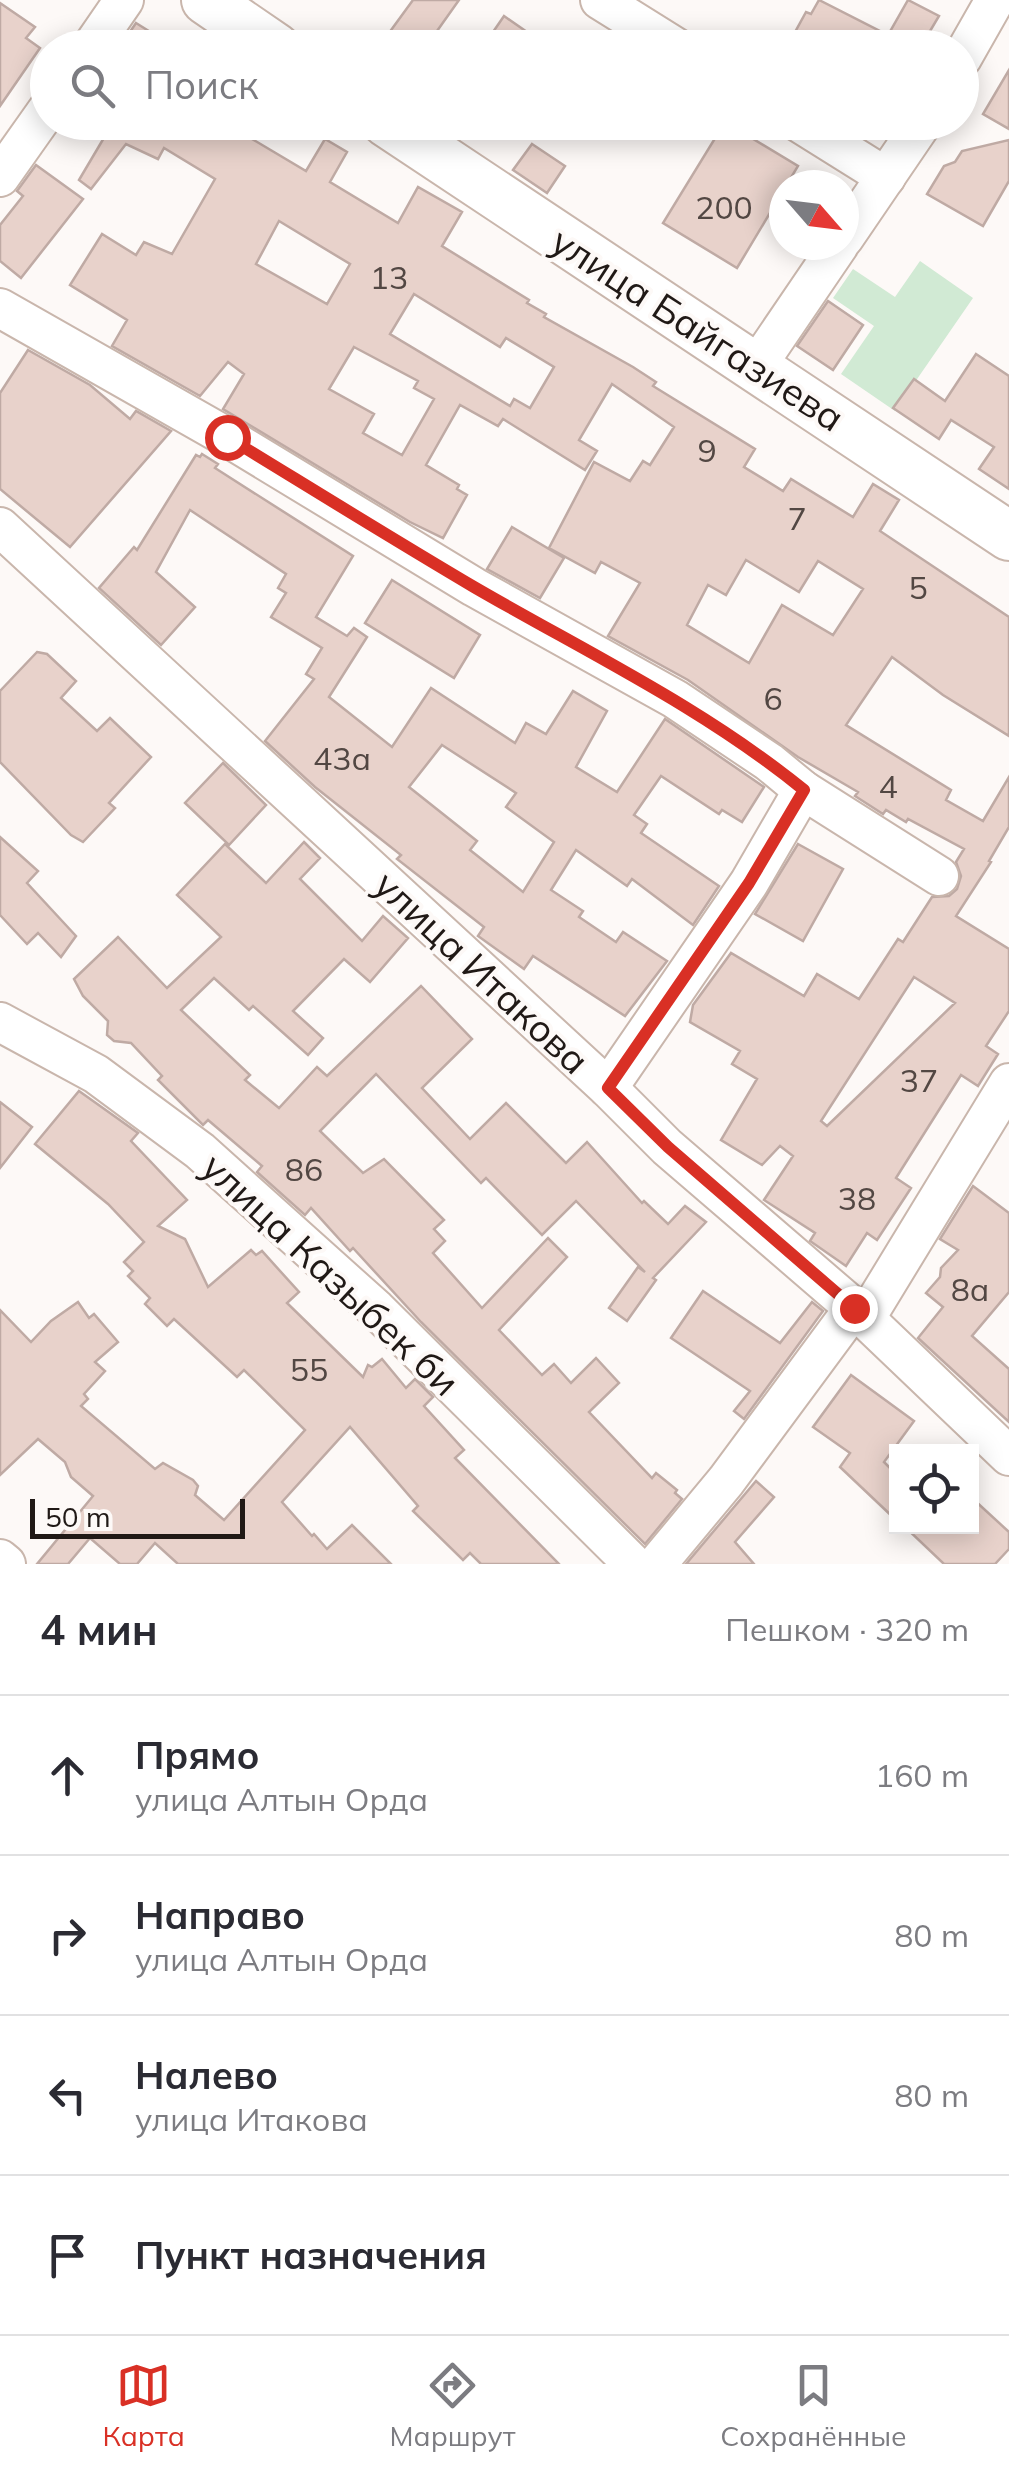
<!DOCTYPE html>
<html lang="ru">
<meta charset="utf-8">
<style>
body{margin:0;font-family:Mulish,sans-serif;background:#f7f7f7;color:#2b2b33}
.controls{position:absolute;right:30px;bottom:30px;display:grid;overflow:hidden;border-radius:0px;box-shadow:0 5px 25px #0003}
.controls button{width:90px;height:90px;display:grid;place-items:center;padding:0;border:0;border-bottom:2px solid #e1e1e2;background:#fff;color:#2b2b33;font:50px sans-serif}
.compass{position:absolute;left:769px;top:170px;width:90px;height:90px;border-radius:50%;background:#fff;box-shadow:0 5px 25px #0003;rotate:118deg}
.scale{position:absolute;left:30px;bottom:25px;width:215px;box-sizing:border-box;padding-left:10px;border:5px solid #201916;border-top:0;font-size:28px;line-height:35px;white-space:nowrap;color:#201916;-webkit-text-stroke:8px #fdf9f7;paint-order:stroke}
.stop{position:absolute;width:30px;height:30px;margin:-22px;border:8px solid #d93025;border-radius:50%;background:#fff}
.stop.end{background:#d93025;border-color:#fff;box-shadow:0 2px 10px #0008}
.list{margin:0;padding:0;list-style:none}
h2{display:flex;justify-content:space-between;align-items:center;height:130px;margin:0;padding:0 40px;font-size:42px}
h2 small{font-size:32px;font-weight:400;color:#7c7c81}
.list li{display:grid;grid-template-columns:65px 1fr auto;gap:30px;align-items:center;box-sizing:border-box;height:160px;padding:0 40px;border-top:2px solid #e1e1e2}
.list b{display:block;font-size:38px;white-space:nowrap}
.list p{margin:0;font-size:32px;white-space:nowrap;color:#7c7c81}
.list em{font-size:32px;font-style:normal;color:#7c7c81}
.icon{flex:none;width:55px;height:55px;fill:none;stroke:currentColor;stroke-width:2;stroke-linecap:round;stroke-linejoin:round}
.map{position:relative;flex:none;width:1009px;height:1564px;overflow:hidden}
.search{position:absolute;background:#fff;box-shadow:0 5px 25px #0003;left:30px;right:30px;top:30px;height:110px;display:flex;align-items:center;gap:25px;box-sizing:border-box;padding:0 35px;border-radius:55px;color:#7c7c81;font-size:38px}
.sheet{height:770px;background:#fff}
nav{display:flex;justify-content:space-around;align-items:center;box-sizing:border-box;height:140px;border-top:2px solid #e1e1e2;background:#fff;font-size:28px;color:#7c7c81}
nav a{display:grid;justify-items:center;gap:5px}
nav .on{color:#d93025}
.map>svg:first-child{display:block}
</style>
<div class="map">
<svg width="1009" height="1564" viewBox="0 0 1009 1564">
<rect width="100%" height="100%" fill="#fdf9f7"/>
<path fill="#d1ead4" d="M920,261L973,298L895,411L841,374L874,326L833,298L853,269L895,297Z"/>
<g fill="#e8d2cb" stroke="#bfaaa4" stroke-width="2.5" fill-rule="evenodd">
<path d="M413,0H459L425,48H400L386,37Z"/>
<path d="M819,0L888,35L908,0L939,16L920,48H791L798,36L794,34L806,12L811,14Z"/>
<path d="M0,3L35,27L26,38L40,48L0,106Z"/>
<path d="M504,16L550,48H482Z"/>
<path d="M136,23L176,48H119Z"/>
<path d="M1009,70V129L983,114Z"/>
<path d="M96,122H254L247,136L306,171L325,139L347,152L330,182L398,223L418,187L462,212L442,246L529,300L527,303L546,314L544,317L633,367L656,382L653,386L755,449L744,467L783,491L791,479L853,517L873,484L899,500L880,531L1009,617V736L943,695L892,657L846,725L951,790L946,800L983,821L1009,777V827L989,861L991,862L956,916L1009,949V1011L986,1046L998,1054L978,1086L961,1075L896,1178L911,1188L877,1240L867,1233L846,1266L810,1241L815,1233L764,1200L793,1156L780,1146L762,1165L721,1140L757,1079L732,1064L740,1051L690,1022L693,1005L731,953L804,996L817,974L859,999L898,939L903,942L932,897L949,896L957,889L961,876L956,862L964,849L908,819L906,822L886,810L883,814L855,796L858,792L798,757L688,680L608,636L640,583L601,562L595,573L549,548L594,462L630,481L643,461L650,465L674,427L612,384L579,440L597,451L585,470L503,419L498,426L460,405L426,465L459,485L457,489L467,495L443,538L410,522L223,409L244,374L228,362L200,396L112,346L127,320L70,285L102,234L136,255L144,242L172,254L215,179L164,148L158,159L126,144L91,189L79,180L108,131ZM279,221L350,264L327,304L256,264ZM414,294L500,347L506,338L554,367L530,408L514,399L510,406L390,334ZM354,347L418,381L414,388L434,399L402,455L363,433L374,414L329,389ZM746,560L799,592L818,561L863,589L833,635L782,605L749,663L687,625L708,585L726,595ZM914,977L955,1003L827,1126L821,1121Z"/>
<path d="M725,122L798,166L737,268L663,223Z"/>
<path d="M1009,140V181L983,226L927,194L944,166L955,162L962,151Z"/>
<path d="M532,144L565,166L547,193L513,170Z"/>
<path d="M36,165L83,199L21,278L0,261V225L23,196L17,191Z"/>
<path d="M828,301L863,325L833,370L797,346Z"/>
<path d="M28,350L90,385L130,419L136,411L171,431L70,547L0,489V393Z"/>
<path d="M976,354L1009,376V489L979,469L994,447L951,420L939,439L893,408L914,379L945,401Z"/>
<path d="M202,454L218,464L215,468L353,556L316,617L347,636L354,628L367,637L329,697L392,747L431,688L515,743L526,723L546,734L573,691L607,711L576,767L617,792L665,719L764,787L742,822L722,810L719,814L661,776L634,815L647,824L641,833L719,886L693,925L632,879L627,886L576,850L551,890L583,911L579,917L616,942L623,932L667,961L625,1016L533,956L524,969L478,936L484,927L397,859L401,855L315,787L265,741L314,679L306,674L322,648L271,617L286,593L278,588L286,574L190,510L156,572L195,607L161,645L99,588L134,547L137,550L196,455L200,457ZM442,745L516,793L506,807L554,842L523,892L470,850L477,841L409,787Z"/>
<path d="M512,527L564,558L540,598L487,569Z"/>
<path d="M392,580L480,635L454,678L365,623Z"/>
<path d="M37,652L47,654L76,681L61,698L97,731L110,718L151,757L109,803L115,808L83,842L71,835L0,762V691Z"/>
<path d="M223,763L266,805L229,845L185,803Z"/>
<path d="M0,837L38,871L27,883L76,936L61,957L38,933L27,944L0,915Z"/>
<path d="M304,842L320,858L300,879L362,941L383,916L408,938L370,982L344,959L293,1011L323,1038L308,1055L253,1006L249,1010L214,978L181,1010L250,1075L245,1080L279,1108L317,1067L327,1076L421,986L472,1039L422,1088L470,1139L506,1103L566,1163L587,1142L642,1203L644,1201L668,1224L685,1206L706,1222L653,1278L656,1280L627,1321L609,1308L638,1267L645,1272L576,1201L542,1235L486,1178L481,1183L376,1074L320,1131L363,1173L384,1159L444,1220L434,1229L445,1241L433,1253L482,1308L548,1238L567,1257L499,1330L542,1375L554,1364L571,1383L596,1358L619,1383L589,1412L652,1478L656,1473L677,1490L675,1493L682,1499L645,1544L421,1322L353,1248L350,1251L311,1208L305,1215L257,1172L262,1166L208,1120L203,1125L158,1080L162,1076L131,1043L114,1041L107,1035L108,1021L83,996L74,979L118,937L167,988L221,937L177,895L225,844L266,883Z"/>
<path d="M798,844L843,869L803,941L755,914Z"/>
<path d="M79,1091L138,1133L131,1141L187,1200L158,1226L185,1239L208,1287L251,1250L256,1255L262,1251L299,1292L287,1303L363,1377L368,1365L372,1367L382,1359L406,1388L415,1379L433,1397L424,1406L464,1450L455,1458L559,1564H481L470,1553L463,1560L413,1511L418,1506L350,1427L282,1502L312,1536L314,1534L327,1549L352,1525L391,1564H178L155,1543L137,1564H120L90,1538L68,1564H37L93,1496L71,1477L65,1462L38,1439L0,1475V1310L31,1342L51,1321L78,1302L89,1318L94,1314L118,1342L95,1362L105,1371L84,1394L88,1399L81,1406L155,1469L163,1463L193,1480L198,1486L195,1495L224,1520L305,1430L244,1370L237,1377L174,1319L167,1326L145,1304L150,1298L128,1276L133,1271L124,1262L144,1242L108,1204L35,1144Z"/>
<path d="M0,1102L32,1127L0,1168Z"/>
<path d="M973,1186L1009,1213V1292L972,1336L1009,1369V1422L918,1338L943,1307L926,1293L940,1277L941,1268L958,1250L940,1239Z"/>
<path d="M703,1291L780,1343L812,1302L823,1311L744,1419L734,1411L750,1391L671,1338Z"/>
<path d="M851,1375L914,1421L884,1462L896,1474V1520L840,1467L850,1453L813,1427Z"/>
<path d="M756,1481L774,1497L735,1542L754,1564H686Z"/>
<path d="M972,1498L1009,1532V1549L995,1564H944L904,1526H972Z"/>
</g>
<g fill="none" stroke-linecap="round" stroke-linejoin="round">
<defs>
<g id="minor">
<path d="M600,0L677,48"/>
<path d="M91,48L124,0"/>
<path d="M962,58L995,0"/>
<path d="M798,122L886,177"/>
<path d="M0,177L48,109"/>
<path d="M844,238L923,122"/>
<path d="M0,308L227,437L474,587L675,699L769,762L803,790L939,876"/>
<path d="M756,367L839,245"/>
<path d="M0,527L608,1088L667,1147L854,1308L1009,1456"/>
<path d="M0,1022L96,1074L200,1151L376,1309L633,1564"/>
<path d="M608,1088L749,883L803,790"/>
<path d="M865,1319L1009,1083"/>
<path d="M0,1559L6,1564"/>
<path d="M657,1564L726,1481L854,1308"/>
</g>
<g id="major">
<path d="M206,0L276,48"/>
<path d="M386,122L1009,536"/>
</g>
</defs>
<use href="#minor" stroke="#c9b6ac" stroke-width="42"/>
<use href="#major" stroke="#c9b6ac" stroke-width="52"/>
<use href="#minor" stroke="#fff" stroke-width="38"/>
<use href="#major" stroke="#fff" stroke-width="48"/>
</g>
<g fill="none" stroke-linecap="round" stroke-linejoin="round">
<path stroke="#d93025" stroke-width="12" d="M227,437C309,487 391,538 474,587C586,652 702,707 804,790L749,883L608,1088L668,1147L854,1308"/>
</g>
<g text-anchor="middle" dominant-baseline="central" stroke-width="8" stroke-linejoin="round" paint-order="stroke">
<g font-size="32" fill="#524743">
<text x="724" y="207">200</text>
<text x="389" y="277">13</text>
<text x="707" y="450">9</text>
<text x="797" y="518">7</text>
<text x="918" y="587">5</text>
<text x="773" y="698">6</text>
<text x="342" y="758">43а</text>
<text x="888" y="786">4</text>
<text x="919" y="1080">37</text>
<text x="304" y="1169">86</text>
<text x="857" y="1198">38</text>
<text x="970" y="1289">8а</text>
<text x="309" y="1369">55</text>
</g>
<g font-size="38" fill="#201916" stroke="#fdf9f7">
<text transform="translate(698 329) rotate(33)">улица Байгазиева</text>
<text transform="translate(482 972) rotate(43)">улица Итакова</text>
<text transform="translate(331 1274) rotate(43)">улица Казыбек би</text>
</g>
</g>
</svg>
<div class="controls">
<button><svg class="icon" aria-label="locate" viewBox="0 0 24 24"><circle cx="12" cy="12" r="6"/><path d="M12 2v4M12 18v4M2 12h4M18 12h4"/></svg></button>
</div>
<svg class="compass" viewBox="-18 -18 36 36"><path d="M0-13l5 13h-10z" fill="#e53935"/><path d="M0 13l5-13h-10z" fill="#7c7c81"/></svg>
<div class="scale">50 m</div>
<div class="stop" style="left:227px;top:437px"></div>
<div class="stop end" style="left:854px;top:1308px"></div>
<div class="search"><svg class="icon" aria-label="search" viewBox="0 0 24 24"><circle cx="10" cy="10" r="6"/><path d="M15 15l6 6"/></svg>Поиск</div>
</div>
<section class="sheet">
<h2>4 мин<small>Пешком · 320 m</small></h2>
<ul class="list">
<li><svg class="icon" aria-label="ahead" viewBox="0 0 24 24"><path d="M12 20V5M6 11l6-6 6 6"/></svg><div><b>Прямо</b><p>улица Алтын Орда</p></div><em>160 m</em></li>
<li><svg class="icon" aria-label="right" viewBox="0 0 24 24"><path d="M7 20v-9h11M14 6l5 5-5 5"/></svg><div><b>Направо</b><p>улица Алтын Орда</p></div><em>80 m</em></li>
<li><svg class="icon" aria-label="left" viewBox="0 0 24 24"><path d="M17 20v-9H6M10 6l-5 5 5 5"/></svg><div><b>Налево</b><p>улица Итакова</p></div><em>80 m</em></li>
<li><svg class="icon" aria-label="arrive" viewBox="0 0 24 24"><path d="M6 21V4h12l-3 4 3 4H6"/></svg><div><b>Пункт назначения</b></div></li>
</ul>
</section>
<nav>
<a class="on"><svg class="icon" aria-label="map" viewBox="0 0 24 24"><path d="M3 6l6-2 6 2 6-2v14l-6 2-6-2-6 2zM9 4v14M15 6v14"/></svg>Карта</a>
<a><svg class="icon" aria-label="directions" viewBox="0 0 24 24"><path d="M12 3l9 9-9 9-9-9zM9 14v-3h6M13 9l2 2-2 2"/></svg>Маршрут</a>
<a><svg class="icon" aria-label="saved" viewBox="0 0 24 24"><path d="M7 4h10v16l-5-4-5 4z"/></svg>Сохранённые</a>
</nav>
